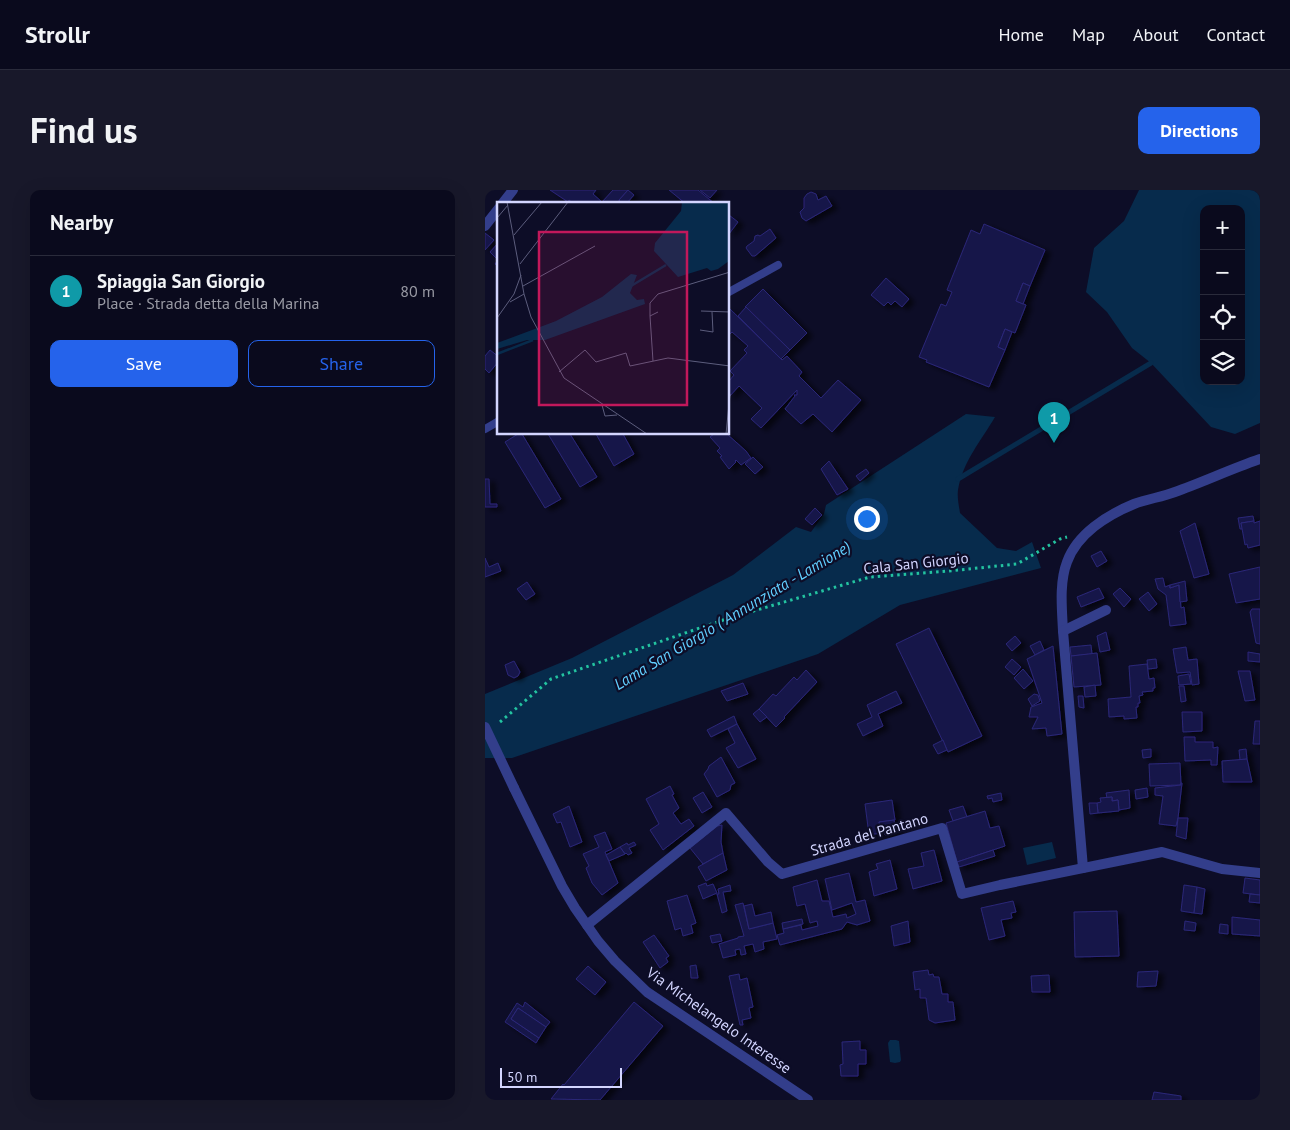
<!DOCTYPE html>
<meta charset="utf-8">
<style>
body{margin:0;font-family:"PT Sans",sans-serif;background:#18182a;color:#f1f3f6}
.controls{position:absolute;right:15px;top:15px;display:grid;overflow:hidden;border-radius:10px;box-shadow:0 5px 20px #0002}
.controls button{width:45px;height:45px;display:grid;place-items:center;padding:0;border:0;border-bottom:1px solid #2a2b3b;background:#0a0a1d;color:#f1f3f6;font:25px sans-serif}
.scale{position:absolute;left:15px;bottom:12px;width:122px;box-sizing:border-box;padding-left:5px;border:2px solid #d3d5ff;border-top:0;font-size:14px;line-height:18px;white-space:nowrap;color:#d3d5ff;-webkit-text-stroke:4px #0d0d27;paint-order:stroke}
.you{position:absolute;left:381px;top:328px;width:18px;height:18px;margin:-12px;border:4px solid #fff;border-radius:50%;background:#1a73e8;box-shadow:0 0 0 8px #1a73e833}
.badge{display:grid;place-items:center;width:32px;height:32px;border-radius:50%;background:#2563eb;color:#fff;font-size:16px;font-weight:700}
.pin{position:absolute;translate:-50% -41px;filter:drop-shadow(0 1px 2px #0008)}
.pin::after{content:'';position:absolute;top:26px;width:18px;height:15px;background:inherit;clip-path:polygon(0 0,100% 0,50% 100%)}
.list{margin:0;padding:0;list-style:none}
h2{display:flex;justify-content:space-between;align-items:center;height:65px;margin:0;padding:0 20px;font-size:21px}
h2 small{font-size:16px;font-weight:400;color:#999aa4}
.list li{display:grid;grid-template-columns:32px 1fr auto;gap:15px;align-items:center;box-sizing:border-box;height:70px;padding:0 20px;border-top:1px solid #2a2b3b}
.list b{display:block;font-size:19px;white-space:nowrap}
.list p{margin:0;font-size:16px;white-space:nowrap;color:#999aa4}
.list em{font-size:16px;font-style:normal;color:#999aa4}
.actions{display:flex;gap:10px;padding:15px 20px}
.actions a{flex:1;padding:11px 0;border:1px solid #2563eb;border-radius:10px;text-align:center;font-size:18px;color:#2563eb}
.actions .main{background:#2563eb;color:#fff}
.icon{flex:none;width:28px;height:28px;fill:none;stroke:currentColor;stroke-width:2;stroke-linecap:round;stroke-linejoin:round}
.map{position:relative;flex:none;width:775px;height:910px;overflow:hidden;border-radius:10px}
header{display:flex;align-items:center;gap:30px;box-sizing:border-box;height:70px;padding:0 25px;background:#0a0a1d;border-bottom:1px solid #2a2b3b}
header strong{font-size:24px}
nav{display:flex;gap:28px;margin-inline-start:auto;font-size:18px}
.intro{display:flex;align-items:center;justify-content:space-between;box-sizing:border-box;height:120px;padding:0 30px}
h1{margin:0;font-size:35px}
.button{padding:12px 22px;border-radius:10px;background:#2563eb;color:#fff;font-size:18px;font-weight:700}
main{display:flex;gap:30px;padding:0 30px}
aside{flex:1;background:#0a0a1d;border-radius:10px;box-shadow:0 5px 20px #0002}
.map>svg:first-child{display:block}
</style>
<header>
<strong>Strollr</strong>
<nav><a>Home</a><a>Map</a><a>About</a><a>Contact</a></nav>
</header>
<div class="intro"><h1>Find us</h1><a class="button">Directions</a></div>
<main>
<aside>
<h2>Nearby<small></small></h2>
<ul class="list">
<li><span class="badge" style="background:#0f9aa8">1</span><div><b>Spiaggia San Giorgio</b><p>Place · Strada detta della Marina</p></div><em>80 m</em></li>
</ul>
<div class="actions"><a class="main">Save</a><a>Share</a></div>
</aside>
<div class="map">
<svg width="775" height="910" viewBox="0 0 775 910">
<defs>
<filter id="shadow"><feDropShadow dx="5.5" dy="3" stdDeviation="2.5" flood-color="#0009"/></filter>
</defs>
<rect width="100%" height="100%" fill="#0d0d27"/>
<g fill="#072b4c" fill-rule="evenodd">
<path d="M654,0H775V233L750,244L726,237L666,173L647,158L622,122L601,102L609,58L639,31ZM719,19H756V191H719Z"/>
<path d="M481,224L510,227C496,251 478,271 473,300C472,307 474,316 475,323L512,358L531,361L547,352L556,378L415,415L333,464L27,568H0V504L87,468L248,385L311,337L326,342L339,324L341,315Z"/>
<path d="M567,652L571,668L542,675L538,658Z"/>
<path d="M405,850H411L414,851L416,870L415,872L410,873L405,872L403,853Z"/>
</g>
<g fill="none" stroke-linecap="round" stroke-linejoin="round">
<path stroke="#072b4c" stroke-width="5" d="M473,289L666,173"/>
</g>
<g fill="#19174a" stroke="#2a2778" filter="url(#shadow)">
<path d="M65,0H111L108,4L117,12L128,0H143L131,14H89L84,10L83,12Z"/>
<path d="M143,0L149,5L141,14H138L134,10Z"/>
<path d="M184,0H213L230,14H201Z"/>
<path d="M215,0H232L225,8Z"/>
<path d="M326,2L331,4L333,10L341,6L347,16L321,31L317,28L315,22L319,18V8L322,4Z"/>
<path d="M244,25L253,32L244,44Z"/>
<path d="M499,34L560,60L545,96L538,93L531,111L541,115L530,143L520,139L513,157L520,160L504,197L441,172L442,170L434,167L456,114L461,116L467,102L462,100L486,40L495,44Z"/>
<path d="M285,39L291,48L270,66H267L261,58L262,56L269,51L270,46L273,45L275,46Z"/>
<path d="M0,43L9,50L0,60Z"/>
<path d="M14,52V77L10,74L13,70L5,62Z"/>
<path d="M401,88L424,109L417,117L410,111L406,115L403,112L399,116L386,105Z"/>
<path d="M538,93L545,96L538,114L531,111Z"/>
<path d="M278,99L322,143L305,160L260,117Z"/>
<path d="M261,117L305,160L296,169L253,126Z"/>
<path d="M244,118L297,170L302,166L317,182L314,186L336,208L353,190L376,210L347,242L328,224L316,234L300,219L310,206L309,205H312V200L276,238L266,229L277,218L254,196L244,207V191L249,185L245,181L262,163L259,160L263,156L247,142L244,145Z"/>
<path d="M520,139L527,142L520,160L513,157Z"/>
<path d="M5,160L14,167V171L4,183L0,179V166Z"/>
<path d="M33,244H37L76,309L60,318L20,252Z"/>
<path d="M63,244H85L112,287L95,297Z"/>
<path d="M111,244H138L149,264L129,276Z"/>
<path d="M229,244H242L261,261L266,268L256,275L251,270L250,271L251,272L244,279L235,267L237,266L232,261L235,258L225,247Z"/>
<path d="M268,267L278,277L270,284L260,274Z"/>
<path d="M344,271L363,299L352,305L336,279Z"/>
<path d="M381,279L384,283L375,291L371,286Z"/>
<path d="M0,289H4L5,314H12V317H0Z"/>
<path d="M330,318L337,325L327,335L320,329Z"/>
<path d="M768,326L769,331L756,333L758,339H755L753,328Z"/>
<path d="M769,331V333L775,331V355L763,358L762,354L760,355L756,333Z"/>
<path d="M710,333L724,384L709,388L695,341Z"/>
<path d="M616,361L622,371L612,377L606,366Z"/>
<path d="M0,368L4,377L13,373L16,381L0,387Z"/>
<path d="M775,377V409L751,413L744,384Z"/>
<path d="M678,388L680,397L685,395V398L694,395L696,418L699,417L701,434L685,436L681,405L673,399L670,389Z"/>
<path d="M700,391L702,411L695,412L694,395L685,398V395Z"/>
<path d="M42,392L50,404L41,410L32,399Z"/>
<path d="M614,398L619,408L596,417L592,407Z"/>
<path d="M635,398L646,409L639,417L628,404Z"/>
<path d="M663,402L672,414L664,421L654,409Z"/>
<path d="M767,419H775V454L771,453L765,422Z"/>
<path d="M444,438L497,546L463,562L411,454Z"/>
<path d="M621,442L625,460L615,462L612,446Z"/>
<path d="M530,446L536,453L527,461L521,454Z"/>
<path d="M555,451L559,460L550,465L545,456Z"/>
<path d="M606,455L607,464L586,466L585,457Z"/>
<path d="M568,456L577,544L562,546L561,538L547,539L553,527H544L546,517L557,513L542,469Z"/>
<path d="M701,457L703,470L712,469L714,494L707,495L705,482L692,483L688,459Z"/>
<path d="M763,462L775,464V472L763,471Z"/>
<path d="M612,463L616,495L589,497L586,466Z"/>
<path d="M527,469L536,477L529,485L520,477Z"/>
<path d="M671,469L672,478L663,479L662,470Z"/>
<path d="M29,471L35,482L33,486L29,488L23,485L20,475Z"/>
<path d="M662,474L664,489L669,488L670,498H668V501L657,502L658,505L654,506L655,513H653V517H651L652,528L639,529V526L624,527L623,509L646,507L644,476Z"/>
<path d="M538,479L548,491L539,499L529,488Z"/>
<path d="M321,480L332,492L299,527L300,528L291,537L274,519L288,504L291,506L309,487L312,490Z"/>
<path d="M753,481H765L770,510L760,511Z"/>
<path d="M704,484L706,494L694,495L693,486Z"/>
<path d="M258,493L263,504L242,511L236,501Z"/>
<path d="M610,495L611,506L600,507L599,497Z"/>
<path d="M694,496H699L701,511L696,512Z"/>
<path d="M411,501L417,513L393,524L398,536L378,546L372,534L387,527L382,515Z"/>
<path d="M549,504L553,505L555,511L547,516L543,509Z"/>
<path d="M593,506H598L599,518L594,517Z"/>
<path d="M274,519L282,527L275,532L268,524Z"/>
<path d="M697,522H717V541L698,542Z"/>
<path d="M249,526L252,534L226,547L222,540Z"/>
<path d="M770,531H775V554H768Z"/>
<path d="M252,534L271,569L253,578L241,558L250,553L243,539Z"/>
<path d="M699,547H710V552H728V558L733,557L732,575H726V570L700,571Z"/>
<path d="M458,550L462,560L453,564L448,555Z"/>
<path d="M666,559V567L658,568L657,560Z"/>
<path d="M761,559L762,569L755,570L754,560Z"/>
<path d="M236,567L250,593L246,595L245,600L232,607L219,584L223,579L224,576Z"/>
<path d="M762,569L767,592H738L737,571Z"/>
<path d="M695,573L696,595L665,596L664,574Z"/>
<path d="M696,593H697L693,628L691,636L674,634L678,606L670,605V598L696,595Z"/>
<path d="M185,596L189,604L187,605L194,618L188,623L196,634L204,629L209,636L178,660L165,640L174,634L161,609Z"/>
<path d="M662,598L663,607L651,609L650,600Z"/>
<path d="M644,600L645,618L634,620L633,610L627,611V607L622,608L621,603Z"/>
<path d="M218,602L227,617L217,623L208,608Z"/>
<path d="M516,603L517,610L508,612L507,608L503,609L502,606Z"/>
<path d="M627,607V611L633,610L634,621L613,623L612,613L616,612L615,608Z"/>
<path d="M407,610L410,630L394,632L396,643L384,645L380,614Z"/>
<path d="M604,613H612L613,623L605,624Z"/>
<path d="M84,616L97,652L85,657L76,632L72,633L68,624Z"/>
<path d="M478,616L482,627L468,631L464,620Z"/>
<path d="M500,621L505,638L514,636L520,656L472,672L461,633Z"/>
<path d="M693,628H703L701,649L691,646Z"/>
<path d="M409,630L411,642L400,645L399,641L396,640L394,632Z"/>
<path d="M237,635L236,652L238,663L218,674L205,658L232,636Z"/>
<path d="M120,642L127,659L120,662L133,693L117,705L107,693L101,678L104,676L98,664L114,657L109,646Z"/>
<path d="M149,652L151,655L144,658L147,663L143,665L141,663L140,664L135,657L142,653L143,655Z"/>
<path d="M135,657L140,664L124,671L121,665Z"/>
<path d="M449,660L457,691L428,699L423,679L439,676L436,663Z"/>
<path d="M508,660L510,666L474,677L472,672Z"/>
<path d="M238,663L242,680L221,691L213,677Z"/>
<path d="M405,670L412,699L389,706L384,682L393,679L391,674Z"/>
<path d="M364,683L371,712L380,710L385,731L372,735L362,732L357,739L295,755L292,745L299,743L298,739L316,735L317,740L333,736L332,731L325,733L320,714L312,716L308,697L332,690L337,711H344L348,727L361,724L362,728L371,724L367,713L347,720L340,689Z"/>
<path d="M760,688L775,690V705L758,703Z"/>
<path d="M221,693L222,696L228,694L232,703L218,709L213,696Z"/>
<path d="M245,695L246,701L238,702L242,721L237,723L232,704H234L233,699Z"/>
<path d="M699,695L712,697L709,723L696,721Z"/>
<path d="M712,697L720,699L717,724L709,723Z"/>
<path d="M765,704L775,705V713L764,712Z"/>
<path d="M202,705L211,733L206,735L208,743L198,746L196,738L190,740L182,711Z"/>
<path d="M528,711L531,722L526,723L527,728L516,730L520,746L504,750L496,718Z"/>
<path d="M258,713L264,739L288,733L292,749L278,752L279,759L270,762L268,754L259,756L261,764L256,765L255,759L250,760L251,765L238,768L234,754L253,748V747L259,746L250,715Z"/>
<path d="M267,714L270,726L286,722L288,733L264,739L259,716Z"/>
<path d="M632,721L634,766L590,767L589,722Z"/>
<path d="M747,727L775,730V746L747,744Z"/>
<path d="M317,729L318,734L298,739L297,733Z"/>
<path d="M423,731L425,752L409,756L406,736Z"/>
<path d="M700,731L711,733L710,741L699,740Z"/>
<path d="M735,734L743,735V744L734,743Z"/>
<path d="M235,744L237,751L227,753L225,746Z"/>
<path d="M169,745L184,766L181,768L183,772L175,778L158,752Z"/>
<path d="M211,775L213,788H206L205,776Z"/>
<path d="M103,776L121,792L110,805L91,789Z"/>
<path d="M443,780L444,785L448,784L449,787H454L457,804H463V812H468L470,830L450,833L444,830L441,808H435V799L430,800L428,782Z"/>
<path d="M673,781L671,796L652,797L653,782Z"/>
<path d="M254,784L255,790L262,788L268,817L264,818L266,828L257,830L258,835H255L244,786Z"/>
<path d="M564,785L565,802H547L546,786Z"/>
<path d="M40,812L65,832L61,837L33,818L26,829L54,848L51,853L20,832L32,813L38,817Z"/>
<path d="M149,812L178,836L115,910L66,909L78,894L79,895Z"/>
<path d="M33,818L61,837L54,848L26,829Z"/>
<path d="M375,851V860H381V874H373V886H356L355,875L358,874L357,852Z"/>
<path d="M669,902L696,906V910H667Z"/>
</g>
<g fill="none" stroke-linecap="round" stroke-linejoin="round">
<path stroke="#23c3a0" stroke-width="3" stroke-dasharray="2.5 4" stroke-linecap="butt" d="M15,532L66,489L241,429L385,387L464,381L532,374L575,349L582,347"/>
<g stroke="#333e8b" stroke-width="8">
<path d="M244,102L293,75"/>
<path d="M0,239L14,231"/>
</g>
<g stroke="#333e8b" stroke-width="10">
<path d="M17,14L28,0"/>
<path d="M0,36L14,18"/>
<path d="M578,441C577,419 574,393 582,372C592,344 622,325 649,314C662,309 677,307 690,302C718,292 746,279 775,269"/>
<path d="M598,678L578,441L621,420"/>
<path d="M102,735L241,623L283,672L297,684L457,638L477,704L515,695L677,662L737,679L775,683"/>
</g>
<path stroke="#333e8b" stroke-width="10" d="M29,598L77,696L90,718L113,751L130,771L162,802L323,910"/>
<path stroke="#333e8b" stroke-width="10" d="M0,537L29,598"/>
</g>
<g text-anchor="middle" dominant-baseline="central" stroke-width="4.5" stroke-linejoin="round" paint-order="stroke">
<g font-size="15" fill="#d3d5ff" stroke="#0d0d27">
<text transform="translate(431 373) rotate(-6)">Cala San Giorgio</text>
<text transform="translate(384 644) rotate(-16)">Strada del Pantano</text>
<text transform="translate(234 830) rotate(35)">Via Michelangelo Interesse</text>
</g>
<g font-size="16" font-style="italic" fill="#61cfff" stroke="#0d0d27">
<text transform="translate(247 425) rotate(-31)">Lama San Giorgio ( Annunziata - Lamione)</text>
</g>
</g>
<g transform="translate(12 12)">
<rect width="232" height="232" fill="#0d0d27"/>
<path d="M185,0H232V59L221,67L214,69L210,66L181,75L157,49L158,41L184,9ZM134,72L140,73L133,91L140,98L147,97L148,102L48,138H30L0,147V141L59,119L105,95Z" fill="#072b4c"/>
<path fill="none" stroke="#072b4c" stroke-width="2.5" d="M134,84L169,63M0,152L36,138"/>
<path fill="none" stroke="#5c5d7d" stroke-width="1" d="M10,0L27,92M0,16L11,3M17,33L45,0M23,62L71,0M26,84L98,44M27,92L34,115L67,176L150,232M13,100L27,92M204,109L233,110M153,114V101L161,92L233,70M0,116L17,92L24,73M203,128L216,130L215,110M156,159L153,114L161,110M62,170L88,148L99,160L129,151L133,164L171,156L233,164M105,203L108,214L120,213M229,232L233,192"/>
<path fill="#c2185b" fill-opacity="0.15" stroke="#c2185b" stroke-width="2.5" d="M42,30H190V203H42Z"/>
<rect width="232" height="232" fill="none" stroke="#d3d5ff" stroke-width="2.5"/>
</g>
</svg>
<div class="controls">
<button>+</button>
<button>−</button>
<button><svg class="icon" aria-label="locate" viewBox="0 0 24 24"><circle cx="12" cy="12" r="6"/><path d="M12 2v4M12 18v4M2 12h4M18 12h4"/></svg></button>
<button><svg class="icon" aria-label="layers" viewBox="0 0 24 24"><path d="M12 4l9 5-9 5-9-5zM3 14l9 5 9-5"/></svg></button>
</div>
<div class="scale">50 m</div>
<div class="you"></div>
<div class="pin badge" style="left:569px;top:253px;background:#0f9aa8">1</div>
</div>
</main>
